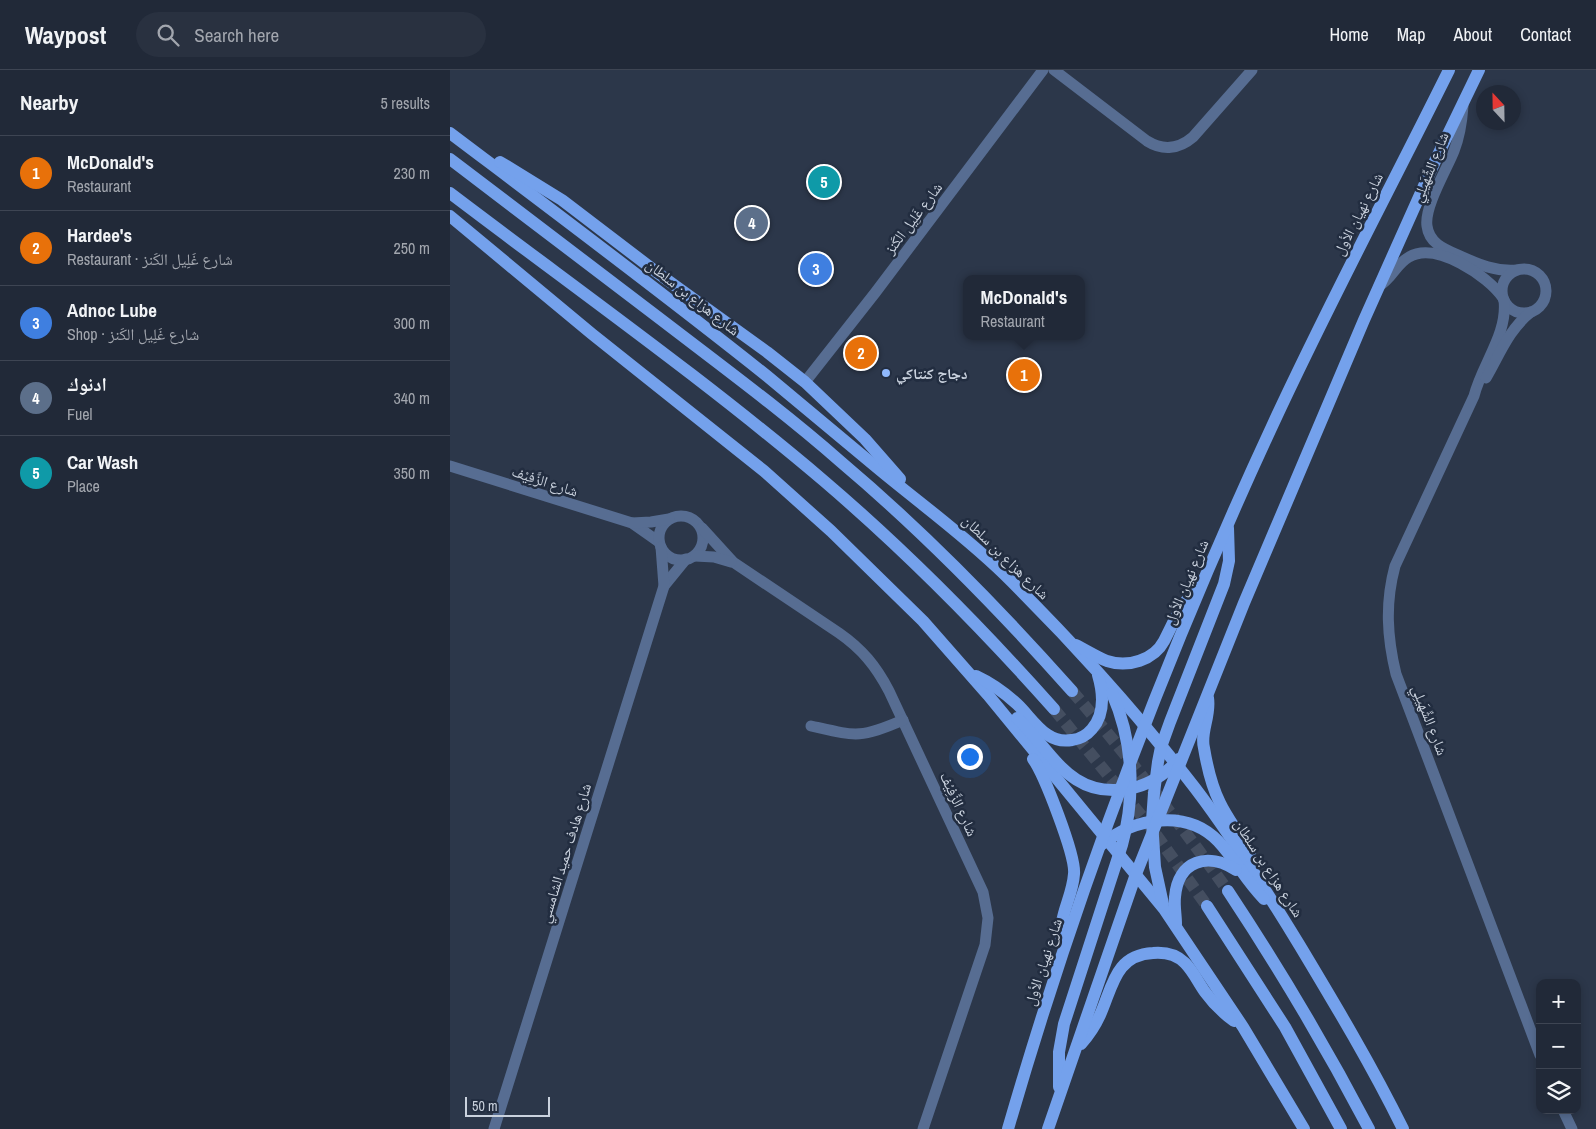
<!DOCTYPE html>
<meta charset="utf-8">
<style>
body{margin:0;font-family:"Archivo Narrow","Noto Naskh Arabic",sans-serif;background:#293140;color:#f1f3f6}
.controls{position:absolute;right:15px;bottom:15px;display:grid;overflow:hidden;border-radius:10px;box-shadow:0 2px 8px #0003}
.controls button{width:45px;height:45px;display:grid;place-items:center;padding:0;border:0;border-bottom:1px solid #3e4553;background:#212938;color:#f1f3f6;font:25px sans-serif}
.compass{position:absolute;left:1026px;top:15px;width:45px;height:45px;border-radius:50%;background:#212938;box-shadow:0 2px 8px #0003;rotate:338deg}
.scale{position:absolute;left:15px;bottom:12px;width:85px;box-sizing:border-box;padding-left:5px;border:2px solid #cad2de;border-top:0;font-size:14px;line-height:18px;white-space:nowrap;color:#cad2de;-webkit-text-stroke:4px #222d40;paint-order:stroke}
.you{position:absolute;left:519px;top:686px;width:18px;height:18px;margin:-12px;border:4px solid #fff;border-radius:50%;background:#1a73e8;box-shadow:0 0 0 8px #1a73e833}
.badge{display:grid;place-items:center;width:32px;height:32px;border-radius:50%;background:#8c9099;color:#fff;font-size:16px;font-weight:700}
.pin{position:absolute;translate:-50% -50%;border:2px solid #fff;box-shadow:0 1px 5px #0006}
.popup{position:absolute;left:513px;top:205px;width:122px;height:65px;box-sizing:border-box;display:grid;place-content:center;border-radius:10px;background:#212938;filter:drop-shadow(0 1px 4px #0005);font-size:16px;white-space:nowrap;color:#a2a6ae}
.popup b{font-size:19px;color:#f1f3f6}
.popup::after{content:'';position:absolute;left:50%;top:100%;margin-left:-10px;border:10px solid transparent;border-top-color:#212938}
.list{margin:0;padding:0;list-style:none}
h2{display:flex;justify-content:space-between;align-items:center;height:65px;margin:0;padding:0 20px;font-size:21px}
h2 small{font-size:16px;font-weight:400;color:#a2a6ae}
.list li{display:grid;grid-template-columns:32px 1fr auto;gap:15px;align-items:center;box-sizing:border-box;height:75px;padding:0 20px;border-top:1px solid #3e4553}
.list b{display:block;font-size:19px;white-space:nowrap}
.list p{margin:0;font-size:16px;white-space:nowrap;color:#a2a6ae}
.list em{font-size:16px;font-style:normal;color:#a2a6ae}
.icon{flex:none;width:28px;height:28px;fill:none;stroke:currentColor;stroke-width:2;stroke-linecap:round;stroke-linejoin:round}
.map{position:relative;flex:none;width:1146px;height:1059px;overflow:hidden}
header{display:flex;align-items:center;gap:30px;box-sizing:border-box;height:70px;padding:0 25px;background:#212938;border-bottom:1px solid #3e4553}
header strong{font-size:24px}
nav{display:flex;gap:28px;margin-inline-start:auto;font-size:18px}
.search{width:350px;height:45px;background:#293140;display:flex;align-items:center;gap:12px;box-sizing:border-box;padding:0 18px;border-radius:28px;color:#a2a6ae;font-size:19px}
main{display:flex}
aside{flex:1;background:#212938}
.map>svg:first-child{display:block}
</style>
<header>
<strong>Waypost</strong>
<div class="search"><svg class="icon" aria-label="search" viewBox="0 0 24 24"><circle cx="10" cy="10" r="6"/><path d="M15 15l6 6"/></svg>Search here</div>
<nav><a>Home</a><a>Map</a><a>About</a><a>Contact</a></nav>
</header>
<main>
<aside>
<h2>Nearby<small>5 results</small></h2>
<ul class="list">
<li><span class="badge" style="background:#e8710a">1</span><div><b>McDonald's</b><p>Restaurant</p></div><em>230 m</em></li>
<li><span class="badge" style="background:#e8710a">2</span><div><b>Hardee's</b><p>Restaurant · شارع غَلِيل الكَنز</p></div><em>250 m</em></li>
<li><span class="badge" style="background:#3f7fe0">3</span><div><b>Adnoc Lube</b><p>Shop · شارع غَلِيل الكَنز</p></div><em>300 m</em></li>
<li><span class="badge" style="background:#5c6f8a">4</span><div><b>ادنوك</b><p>Fuel</p></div><em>340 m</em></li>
<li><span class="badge" style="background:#0f9aa8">5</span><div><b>Car Wash</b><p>Place</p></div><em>350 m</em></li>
</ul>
</aside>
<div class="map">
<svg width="1146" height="1059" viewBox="0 0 1146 1059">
<rect width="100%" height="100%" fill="#2c374a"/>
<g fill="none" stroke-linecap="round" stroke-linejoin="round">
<g stroke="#444e60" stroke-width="12" stroke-dasharray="12 6" stroke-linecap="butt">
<path d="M622,621C677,685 729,752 778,821"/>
<path d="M604,639L699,755L757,836"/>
</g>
<g stroke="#576d92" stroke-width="11">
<path d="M604,0L697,71C713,81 729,79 743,67L802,0"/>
<path d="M1013,36C1012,51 1010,66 1004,81C997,99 974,137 977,156C979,173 994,179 1008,185C1028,194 1045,202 1067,200"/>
<circle cx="1074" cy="221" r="22"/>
<path d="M929,216C942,209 946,194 959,187C986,171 1038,206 1053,228"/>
<path d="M1054,230C1058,264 1032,294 1024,326L945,496C935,533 937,567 946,604L1090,985"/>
<path d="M1036,308C1050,284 1059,259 1081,242"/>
<path d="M355,312L425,223L593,0"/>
<path d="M0,396L182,453L209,472"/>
<circle cx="231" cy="468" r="22"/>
<path d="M182,453L201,452L219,449"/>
<path d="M252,458L283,492L389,563C412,579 426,596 439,621L533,822L538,848L535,875L473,1059"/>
<path d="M245,486L264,487L281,492"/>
<path d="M214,516L236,489"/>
<path d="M361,656C405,666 410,669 453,650"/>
<path d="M1113,1040L1122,1059"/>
<path d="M44,1059L214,516L211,477"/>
</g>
<g stroke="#74a1ec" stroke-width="12">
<path d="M0,63C106,143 213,223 317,306C353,336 389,366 425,396C468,432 513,464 554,504C622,571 687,643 745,718C783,768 817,822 850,876C886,936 922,996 953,1059"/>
<path d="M0,89C71,143 142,197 213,251C273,297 334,342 391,392C474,462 550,540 622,621"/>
<path d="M50,92L112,130L209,204L317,282L355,312L415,369L450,409"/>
<path d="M0,123C125,218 254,309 374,411C456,481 532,558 604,639"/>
<path d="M0,146L142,264L314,401L381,461L473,551L538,625L714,839L793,957L854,1059"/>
<path d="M626,575C636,580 647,587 657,591C678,598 704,590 714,571C725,550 729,536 747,519"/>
<path d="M526,606C541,613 555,623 567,634C583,649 596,675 622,670C630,669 637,665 642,659C655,644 653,622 648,605"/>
<path d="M758,628C761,646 750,662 754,678C757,696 762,717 770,733C779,752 793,767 801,787"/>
<path d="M567,648C603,682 619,728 677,719C697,716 715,705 729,689"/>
<path d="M583,689C594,704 626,786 624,804C622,831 606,847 613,876"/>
<path d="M651,775C683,748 736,738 768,771C785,789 796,811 814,829"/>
<path d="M778,821C829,898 876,977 919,1059"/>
<path d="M713,834L705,797L702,751L704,723L708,692L711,677L720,652L774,514L779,491L778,458"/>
<path d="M757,836L835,957L891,1059"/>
<path d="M726,854C726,845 724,836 725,827C728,790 758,782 786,800"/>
<path d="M631,974C639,965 645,956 650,945C663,916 665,885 703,883C715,882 726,884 735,893C743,901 748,912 755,922C763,933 773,943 784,951"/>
<path d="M609,1017V982L614,954L672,775C686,724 683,671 662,623"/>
<path d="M558,1059C628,817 718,580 824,352C879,233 941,117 999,0"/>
<path d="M598,1059L686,804L794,533L914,250L986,89L1029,0"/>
</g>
</g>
<circle fill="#8fb8fd" stroke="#222d40" stroke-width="2" cx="436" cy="303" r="5"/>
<g text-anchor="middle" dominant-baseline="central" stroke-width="5" stroke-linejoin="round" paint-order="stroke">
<g font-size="15" fill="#cad2de" stroke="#222d40">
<text transform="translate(980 97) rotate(-68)">شارع الشِّهَيلِي</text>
<text transform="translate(908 144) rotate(-63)">شارع نهيان الأول</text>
<text transform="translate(463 148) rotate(-53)">شارع غَلِيل الكَنز</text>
<text transform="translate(243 227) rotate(38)">شارع هزاع بن سلطان</text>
<text transform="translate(95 411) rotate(18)">شارع الزَّفِيْف</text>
<text transform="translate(556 487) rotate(44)">شارع هزاع بن سلطان</text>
<text transform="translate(736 512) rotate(-67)">شارع نهيان الأول</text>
<text transform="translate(980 650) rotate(69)">شارع الشِّهَيلِي</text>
<text transform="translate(509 734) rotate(65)">شارع الزَّفِيْف</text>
<text transform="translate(115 783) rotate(-73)">شارع هادف حميد الشامسي</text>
<text transform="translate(819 798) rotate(57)">شارع هزاع بن سلطان</text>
<text transform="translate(593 892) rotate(-72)">شارع نهيان الأول</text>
</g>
<g font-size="15" font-weight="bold" fill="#cad2de" stroke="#222d40" text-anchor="start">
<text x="446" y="303">دجاج كنتاكي</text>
</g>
</g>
</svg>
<div class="controls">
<button>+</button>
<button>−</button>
<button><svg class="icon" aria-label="layers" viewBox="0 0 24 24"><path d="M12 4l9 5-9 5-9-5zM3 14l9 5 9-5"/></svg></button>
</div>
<svg class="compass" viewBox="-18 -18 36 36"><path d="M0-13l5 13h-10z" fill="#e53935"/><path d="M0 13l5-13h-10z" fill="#a2a6ae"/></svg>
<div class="scale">50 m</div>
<div class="you"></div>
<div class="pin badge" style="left:574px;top:305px;background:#e8710a">1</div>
<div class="popup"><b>McDonald's</b>Restaurant</div>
<div class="pin badge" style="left:411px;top:283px;background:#e8710a">2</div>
<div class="pin badge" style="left:366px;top:199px;background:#3f7fe0">3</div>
<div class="pin badge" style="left:302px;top:153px;background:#5c6f8a">4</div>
<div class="pin badge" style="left:374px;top:112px;background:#0f9aa8">5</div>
</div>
</main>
